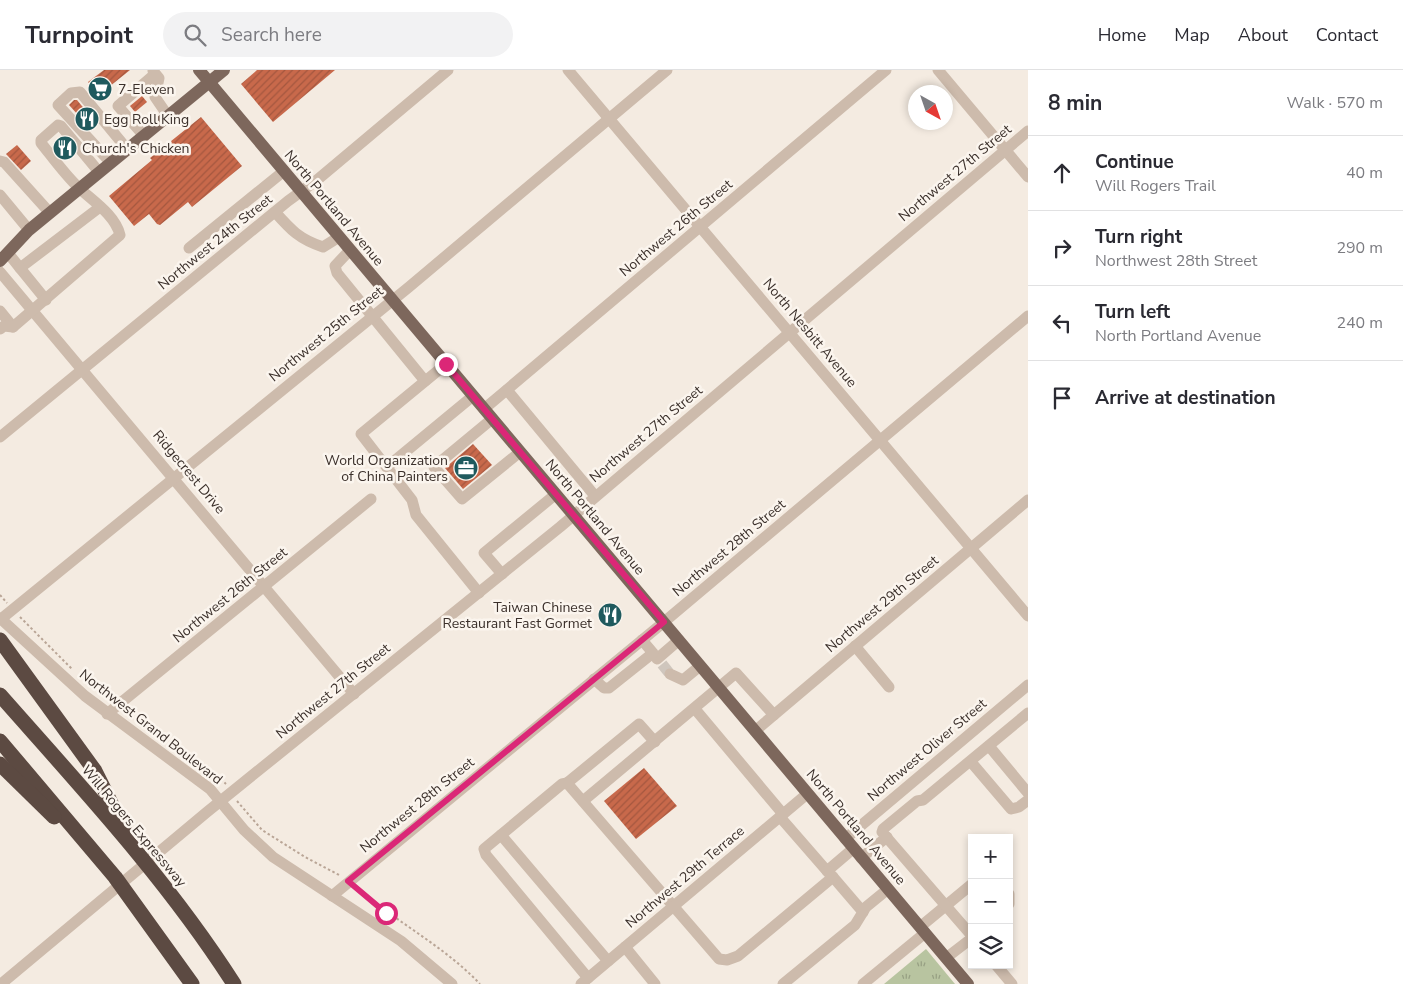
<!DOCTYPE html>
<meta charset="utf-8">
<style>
body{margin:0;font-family:"Nunito Sans",sans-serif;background:#f2f2f3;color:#2b2b33}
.controls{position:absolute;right:15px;bottom:15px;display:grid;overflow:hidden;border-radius:0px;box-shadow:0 2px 8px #0003}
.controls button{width:45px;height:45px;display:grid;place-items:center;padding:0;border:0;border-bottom:1px solid #e1e1e2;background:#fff;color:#2b2b33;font:25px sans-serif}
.compass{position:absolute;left:908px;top:15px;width:45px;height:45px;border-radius:50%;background:#fff;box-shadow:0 2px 8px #0003;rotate:140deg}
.stop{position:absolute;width:15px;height:15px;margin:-11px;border:4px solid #db2777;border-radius:50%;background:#fff}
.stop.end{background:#db2777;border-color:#fff;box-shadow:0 1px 5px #0008}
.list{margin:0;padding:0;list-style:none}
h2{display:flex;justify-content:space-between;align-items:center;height:65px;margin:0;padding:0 20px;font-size:21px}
h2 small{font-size:16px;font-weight:400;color:#7c7c81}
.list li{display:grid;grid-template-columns:32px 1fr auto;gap:15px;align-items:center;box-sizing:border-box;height:75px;padding:0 20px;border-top:1px solid #e1e1e2}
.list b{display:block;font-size:19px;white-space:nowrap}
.list p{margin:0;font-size:16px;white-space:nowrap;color:#7c7c81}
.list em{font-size:16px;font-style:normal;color:#7c7c81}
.icon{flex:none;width:28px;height:28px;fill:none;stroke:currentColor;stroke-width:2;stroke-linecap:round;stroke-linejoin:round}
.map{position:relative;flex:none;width:1028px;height:914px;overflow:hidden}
header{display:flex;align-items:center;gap:30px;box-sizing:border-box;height:70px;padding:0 25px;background:#fff;border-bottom:1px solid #e1e1e2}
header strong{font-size:24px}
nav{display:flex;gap:28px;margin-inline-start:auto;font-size:18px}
.search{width:350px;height:45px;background:#f2f2f3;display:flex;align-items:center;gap:12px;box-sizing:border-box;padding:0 18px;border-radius:28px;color:#7c7c81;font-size:19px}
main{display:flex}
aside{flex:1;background:#fff}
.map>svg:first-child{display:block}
</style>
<header>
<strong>Turnpoint</strong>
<div class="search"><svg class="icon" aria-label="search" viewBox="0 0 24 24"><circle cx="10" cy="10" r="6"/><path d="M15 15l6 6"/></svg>Search here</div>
<nav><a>Home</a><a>Map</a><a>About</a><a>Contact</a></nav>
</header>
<main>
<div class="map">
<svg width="1028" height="914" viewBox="0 0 1028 914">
<defs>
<pattern id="grass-tufts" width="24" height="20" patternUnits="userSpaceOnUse" patternTransform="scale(1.25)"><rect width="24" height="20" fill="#b8c4a0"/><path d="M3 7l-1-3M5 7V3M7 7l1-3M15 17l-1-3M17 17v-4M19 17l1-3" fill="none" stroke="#97a083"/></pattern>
<pattern id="building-hatch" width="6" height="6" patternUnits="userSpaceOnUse" patternTransform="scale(1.25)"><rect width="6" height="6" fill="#c8694b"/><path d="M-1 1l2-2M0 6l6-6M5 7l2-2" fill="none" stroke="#a4573f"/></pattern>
</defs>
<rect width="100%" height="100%" fill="#f4ebe1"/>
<path fill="url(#grass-tufts)" d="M926,879L955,914H884Z"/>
<g fill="url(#building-hatch)">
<path d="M104,0H130L99,25L88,12Z"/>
<path d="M257,0H335L273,52L241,14Z"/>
<path d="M142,26L147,32L135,42L130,36Z"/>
<path d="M74,30H77L95,52L89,57L69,35Z"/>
<path d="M201,47L242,96L192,137L188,132L160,155L157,154L149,144L134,156L109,126L152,90L150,88Z"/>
<path d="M62,69L73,82L64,90L53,76Z"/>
<path d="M17,75L31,91L21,100L6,84Z"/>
<path d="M473,374L492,395L463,419L445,398Z"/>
<path d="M644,698L677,736L636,769L604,731Z"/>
</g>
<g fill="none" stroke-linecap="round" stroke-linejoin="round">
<path stroke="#cfc6bd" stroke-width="11" stroke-dasharray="11 5.5" stroke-linecap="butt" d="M662,594L670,604"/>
<g stroke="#b9a596" stroke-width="2" stroke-dasharray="2.5 2.5" stroke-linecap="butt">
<path d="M0,525L7,533"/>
<path d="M20,547L73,600"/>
<path d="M195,694L217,706L226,714"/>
<path d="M237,731L262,760L305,787L341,806"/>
<path d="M357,818C396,852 444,876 480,914"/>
</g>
<g stroke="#cdbbac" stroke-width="11">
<path d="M568,0L1028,546"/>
<path d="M938,0L1028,107"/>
<path d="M153,1L159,8L155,27L168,46"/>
<path d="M144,66L118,36L155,4"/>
<path d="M0,91L4,92L50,143"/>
<path d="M111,93L58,35L71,23L80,22L127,79"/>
<path d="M0,125L29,160"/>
<path d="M275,142C291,160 299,169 323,177L339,167"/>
<path d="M189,178L284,101"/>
<path d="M350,180L335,196L337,203L425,311"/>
<path d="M8,183L20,198L100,137"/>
<path d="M20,198L46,230"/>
<path d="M0,202L354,624"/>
<path d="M0,241L13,257"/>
<path d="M0,259L4,256L13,257L120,165C115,145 93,131 79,118C65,105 53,88 41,73V70L58,55L61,56L99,102"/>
<path d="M446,294L361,364L412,430L416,445L479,523"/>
<path d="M507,320L595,426"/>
<path d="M484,339L886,0"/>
<path d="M492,349L434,397L462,429L520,382"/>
<path d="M0,367L288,131L317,110L448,0"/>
<path d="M387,397L473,326"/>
<path d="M502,504L484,483L556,424"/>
<path d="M0,548L85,626L210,719L244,760L273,787L401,871L452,914"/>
<path d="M1,549L409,217L667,0"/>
<path d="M855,576L889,617"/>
<path d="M657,589L679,570"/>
<path d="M670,604L683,610L700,596"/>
<path d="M594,609L604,618H609L653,583L642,570"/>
<path d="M695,639L783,744"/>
<path d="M107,644L371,429"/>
<path d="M755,661L1028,430"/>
<path d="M989,676L1028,723"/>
<path d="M971,692L1011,739L1019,737L1028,730"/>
<path d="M567,713L639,654L655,672"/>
<path d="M583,731L736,603L774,645"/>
<path d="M780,747L827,801L854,778"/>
<path d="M501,765L608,891"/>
<path d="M845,769L1028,615"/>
<path d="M861,788L887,767"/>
<path d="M833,807L863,842"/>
<path d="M1009,824V834"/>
<path d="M332,826L664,552L1028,246"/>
<path d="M920,857L972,814"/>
<path d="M972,866L882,762L883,759L917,731L923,730L1028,643"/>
<path d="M625,877L655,914"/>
<path d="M946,888L972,868"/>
<path d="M996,895L1012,914"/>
<path d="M588,908L486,785L484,779L562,714L567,713L719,889L727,890L738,886L833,807L827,801"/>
<path d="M1,914L207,742L560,457L1028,61"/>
<path d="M581,914L807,724"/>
<path d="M783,914L855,855L866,837L888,819"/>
<path d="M863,914L925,863"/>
</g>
<g stroke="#7d675c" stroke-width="12">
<path d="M199,0L968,914"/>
<path d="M0,191L29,160L224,0"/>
</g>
<g stroke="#5c4a42" stroke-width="15">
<path d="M0,570L95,701L124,759"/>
<path d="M0,625C82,718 167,809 234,914"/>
<path d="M0,671L115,807L192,914"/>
<path d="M0,694L54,747"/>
</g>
</g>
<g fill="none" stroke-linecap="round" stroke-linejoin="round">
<path stroke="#db2777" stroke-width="6" d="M386,843L348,811L664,552L446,294"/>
</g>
<defs>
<symbol id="supermarket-disc" viewBox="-11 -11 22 22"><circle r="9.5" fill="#1f5a5e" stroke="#fbf5ee"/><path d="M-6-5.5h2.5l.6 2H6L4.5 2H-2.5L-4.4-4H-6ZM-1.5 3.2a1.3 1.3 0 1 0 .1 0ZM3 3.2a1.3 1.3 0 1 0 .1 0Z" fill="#fff"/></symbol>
<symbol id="restaurant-disc" viewBox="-11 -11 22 22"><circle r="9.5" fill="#1f5a5e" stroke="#fbf5ee"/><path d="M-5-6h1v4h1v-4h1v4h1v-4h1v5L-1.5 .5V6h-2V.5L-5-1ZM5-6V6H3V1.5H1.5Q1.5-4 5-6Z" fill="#fff"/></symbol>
<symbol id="office-disc" viewBox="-11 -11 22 22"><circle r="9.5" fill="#1f5a5e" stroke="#fbf5ee"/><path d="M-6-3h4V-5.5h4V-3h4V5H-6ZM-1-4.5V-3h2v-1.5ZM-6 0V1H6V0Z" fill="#fff"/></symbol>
</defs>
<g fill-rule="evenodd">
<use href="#supermarket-disc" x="86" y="5" width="28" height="28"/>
<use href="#restaurant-disc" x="73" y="35" width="28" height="28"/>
<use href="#restaurant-disc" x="51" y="64" width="28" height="28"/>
<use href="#office-disc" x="452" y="384" width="28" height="28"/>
<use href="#restaurant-disc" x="596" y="531" width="28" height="28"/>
</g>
<g text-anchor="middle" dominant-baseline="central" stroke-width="5" stroke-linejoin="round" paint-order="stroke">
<g font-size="14" fill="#3b302b" stroke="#fbf5ee" text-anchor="start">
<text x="118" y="19">7-Eleven</text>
<text x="104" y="49">Egg Roll King</text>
<text x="82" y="78">Church's Chicken</text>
<text x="448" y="390" text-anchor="end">World Organization<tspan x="448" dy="16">of China Painters</tspan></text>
<text x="592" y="537" text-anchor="end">Taiwan Chinese<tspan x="592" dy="16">Restaurant Fast Gormet</tspan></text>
</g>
<g font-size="14" fill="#3b302b" stroke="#fbf5ee">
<text transform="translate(955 103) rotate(-40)">Northwest 27th Street</text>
<text transform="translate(334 138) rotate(50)">North Portland Avenue</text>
<text transform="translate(676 158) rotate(-40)">Northwest 26th Street</text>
<text transform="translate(215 172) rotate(-39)">Northwest 24th Street</text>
<text transform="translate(810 263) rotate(50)">North Nesbitt Avenue</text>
<text transform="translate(326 264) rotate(-39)">Northwest 25th Street</text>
<text transform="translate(646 364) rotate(-40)">Northwest 27th Street</text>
<text transform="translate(189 402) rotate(50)">Ridgecrest Drive</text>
<text transform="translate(595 447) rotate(50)">North Portland Avenue</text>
<text transform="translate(729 478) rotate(-40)">Northwest 28th Street</text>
<text transform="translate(230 525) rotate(-39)">Northwest 26th Street</text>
<text transform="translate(882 534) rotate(-40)">Northwest 29th Street</text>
<text transform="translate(333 621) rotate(-39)">Northwest 27th Street</text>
<text transform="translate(151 657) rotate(38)">Northwest Grand Boulevard</text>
<text transform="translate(927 680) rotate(-40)">Northwest Oliver Street</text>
<text transform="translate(417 735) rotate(-39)">Northwest 28th Street</text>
<text transform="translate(134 756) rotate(50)">Will Rogers Expressway</text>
<text transform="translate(856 757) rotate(50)">North Portland Avenue</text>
<text transform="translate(685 807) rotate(-40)">Northwest 29th Terrace</text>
</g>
</g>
</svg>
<div class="controls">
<button>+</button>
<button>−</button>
<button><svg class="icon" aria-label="layers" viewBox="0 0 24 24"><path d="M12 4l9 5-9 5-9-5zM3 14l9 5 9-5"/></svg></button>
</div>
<svg class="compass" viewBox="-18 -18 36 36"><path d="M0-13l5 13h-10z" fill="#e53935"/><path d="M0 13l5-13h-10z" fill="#7c7c81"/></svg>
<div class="stop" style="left:386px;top:843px"></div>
<div class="stop end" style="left:446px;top:294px"></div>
</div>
<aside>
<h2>8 min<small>Walk · 570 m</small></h2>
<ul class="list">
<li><svg class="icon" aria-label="ahead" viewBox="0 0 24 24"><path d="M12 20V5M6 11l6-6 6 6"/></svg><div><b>Continue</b><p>Will Rogers Trail</p></div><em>40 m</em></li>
<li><svg class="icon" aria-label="right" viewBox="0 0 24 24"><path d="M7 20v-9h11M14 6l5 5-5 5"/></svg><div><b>Turn right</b><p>Northwest 28th Street</p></div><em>290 m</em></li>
<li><svg class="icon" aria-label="left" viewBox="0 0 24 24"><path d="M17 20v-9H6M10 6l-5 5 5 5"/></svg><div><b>Turn left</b><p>North Portland Avenue</p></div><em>240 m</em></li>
<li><svg class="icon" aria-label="arrive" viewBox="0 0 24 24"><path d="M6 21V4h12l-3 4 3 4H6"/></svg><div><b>Arrive at destination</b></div></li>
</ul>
</aside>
</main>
